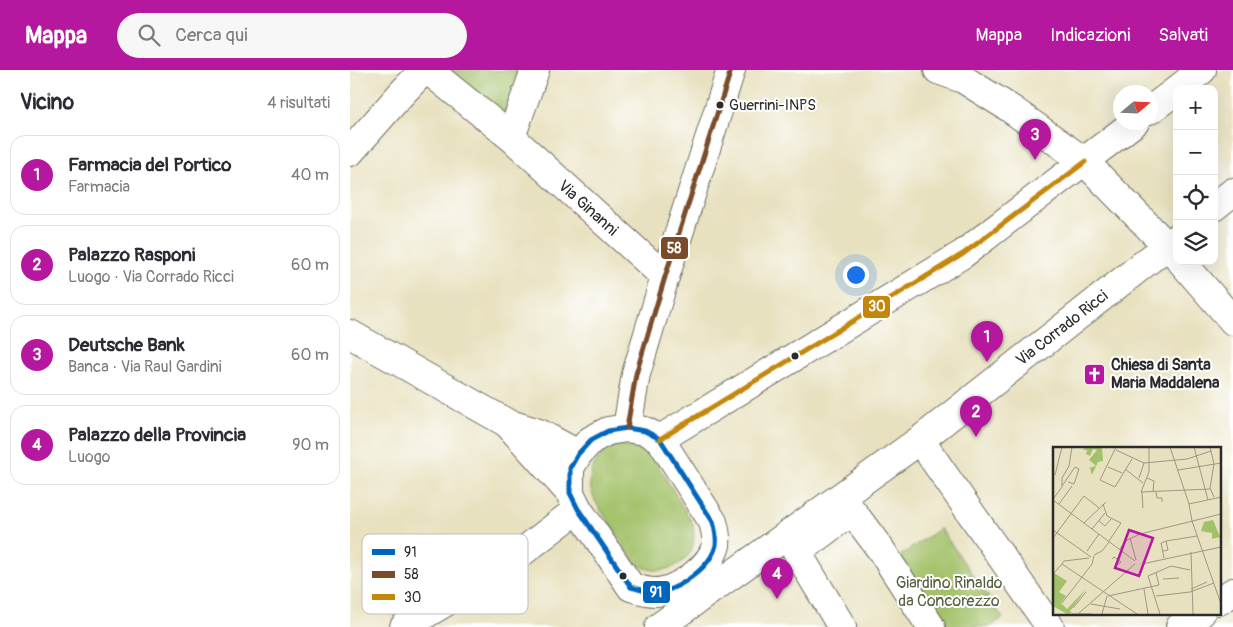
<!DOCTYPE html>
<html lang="it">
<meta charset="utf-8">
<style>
body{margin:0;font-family:Pangolin,sans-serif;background:#f7f7f7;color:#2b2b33}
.controls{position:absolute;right:15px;top:15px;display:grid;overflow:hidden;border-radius:10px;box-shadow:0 5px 20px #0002}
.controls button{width:45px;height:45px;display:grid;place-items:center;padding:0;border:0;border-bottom:1px solid #e1e1e2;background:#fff;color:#2b2b33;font:25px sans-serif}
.compass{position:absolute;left:763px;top:15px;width:45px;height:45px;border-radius:50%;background:#fff;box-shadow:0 5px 20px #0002;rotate:71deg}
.you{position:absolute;left:505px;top:204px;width:18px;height:18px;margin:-12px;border:4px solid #fff;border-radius:50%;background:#1a73e8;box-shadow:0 0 0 8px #1a73e833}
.badge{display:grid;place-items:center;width:32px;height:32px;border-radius:50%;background:#b5179e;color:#fff;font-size:16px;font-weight:700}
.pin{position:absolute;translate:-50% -41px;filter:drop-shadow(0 1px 2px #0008)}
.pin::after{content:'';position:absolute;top:26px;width:18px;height:15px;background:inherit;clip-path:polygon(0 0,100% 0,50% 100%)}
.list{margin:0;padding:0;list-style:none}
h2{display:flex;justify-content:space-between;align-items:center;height:65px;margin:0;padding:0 20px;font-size:21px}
h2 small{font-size:16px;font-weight:400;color:#7c7c81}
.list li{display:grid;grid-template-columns:32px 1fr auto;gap:15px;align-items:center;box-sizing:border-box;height:80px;margin:0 10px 10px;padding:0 10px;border:1px solid #e1e1e2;border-radius:15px}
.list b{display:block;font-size:19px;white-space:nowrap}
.list p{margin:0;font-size:16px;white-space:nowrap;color:#7c7c81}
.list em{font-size:16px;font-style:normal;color:#7c7c81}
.icon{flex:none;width:28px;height:28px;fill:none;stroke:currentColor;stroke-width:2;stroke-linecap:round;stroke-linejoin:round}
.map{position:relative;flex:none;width:883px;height:557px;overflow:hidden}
header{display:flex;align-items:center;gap:30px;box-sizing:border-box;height:70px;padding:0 25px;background:#b5179e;color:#fff}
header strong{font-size:24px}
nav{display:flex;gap:28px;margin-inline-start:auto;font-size:18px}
.search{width:350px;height:45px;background:#f7f7f7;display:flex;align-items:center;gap:12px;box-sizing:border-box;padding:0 18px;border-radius:28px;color:#7c7c81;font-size:19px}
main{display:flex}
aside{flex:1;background:#fff}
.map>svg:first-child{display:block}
</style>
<header>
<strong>Mappa</strong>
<div class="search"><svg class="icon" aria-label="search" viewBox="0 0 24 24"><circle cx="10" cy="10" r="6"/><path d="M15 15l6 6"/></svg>Cerca qui</div>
<nav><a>Mappa</a><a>Indicazioni</a><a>Salvati</a></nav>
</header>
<main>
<aside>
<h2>Vicino<small>4 risultati</small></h2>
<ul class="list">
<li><span class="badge">1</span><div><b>Farmacia del Portico</b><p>Farmacia</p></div><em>40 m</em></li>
<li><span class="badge">2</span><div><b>Palazzo Rasponi</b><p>Luogo · Via Corrado Ricci</p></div><em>60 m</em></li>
<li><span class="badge">3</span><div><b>Deutsche Bank</b><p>Banca · Via Raul Gardini</p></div><em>60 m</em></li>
<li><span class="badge">4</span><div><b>Palazzo della Provincia</b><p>Luogo</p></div><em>90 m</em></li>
</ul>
</aside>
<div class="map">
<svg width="883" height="557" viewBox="0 0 883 557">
<rect width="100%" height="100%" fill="#fff"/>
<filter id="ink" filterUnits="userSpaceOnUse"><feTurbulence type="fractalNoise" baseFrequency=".02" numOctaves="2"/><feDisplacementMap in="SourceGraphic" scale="10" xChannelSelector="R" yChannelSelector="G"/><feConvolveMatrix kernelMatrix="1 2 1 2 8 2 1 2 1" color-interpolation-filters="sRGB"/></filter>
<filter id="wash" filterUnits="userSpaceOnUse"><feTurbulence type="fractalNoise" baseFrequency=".0096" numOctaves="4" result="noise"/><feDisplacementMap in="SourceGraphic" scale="20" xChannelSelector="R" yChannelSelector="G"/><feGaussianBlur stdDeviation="1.12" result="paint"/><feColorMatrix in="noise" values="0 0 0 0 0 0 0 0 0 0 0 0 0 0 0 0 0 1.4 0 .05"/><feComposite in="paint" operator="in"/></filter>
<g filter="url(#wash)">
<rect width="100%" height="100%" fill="#e8e1bf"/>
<g fill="#a3c169" stroke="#67764a">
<path d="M96,0H172L155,43Z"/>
<path d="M273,375L292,378L302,385L343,454C344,463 345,472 341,481C331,500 302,507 285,492C277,485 270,468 264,459C257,448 246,436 242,423C236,407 244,388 258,380C262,377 268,376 273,375Z"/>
<path d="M590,458L653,548L640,557H586L543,491Z"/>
</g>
</g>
<g filter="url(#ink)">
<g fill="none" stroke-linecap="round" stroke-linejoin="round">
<path stroke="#c2bda1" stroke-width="28" stroke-dasharray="28 14" stroke-linecap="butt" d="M131,511L162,490"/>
<defs>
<g id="minor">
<path d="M78,0L161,67L185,0"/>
<path d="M588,0L613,9L661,39L735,92L827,186"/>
<path d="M828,19L852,0"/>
<path d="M800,40L827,20"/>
<path d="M161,67L315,207"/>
<path d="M0,82L51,24L74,0"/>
<path d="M864,137L883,122"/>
<path d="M831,191L883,251"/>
<path d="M0,264L157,353L189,363L228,384"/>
<path d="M157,353L220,423"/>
<path d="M277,358L295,361L310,369L363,452C365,459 367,467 366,475C361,497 326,523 304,522C296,522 288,519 281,517L228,439L220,423V398L228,384L241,370L258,361Z"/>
<path d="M277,358L286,304L315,207L381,0"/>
<path d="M310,369L613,184L785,52"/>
<path d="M570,370L700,557"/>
<path d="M162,490L228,439"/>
<path d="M869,531L883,522"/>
<path d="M54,557L131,511"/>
<path d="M309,557L570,370L827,168"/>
<path d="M492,557L447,482L502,441L531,480L581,557"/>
<path d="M830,557L851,543"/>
</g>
</defs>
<use href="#minor" stroke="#6d6b5f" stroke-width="30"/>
<use href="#minor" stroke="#fff" stroke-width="28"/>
<defs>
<path id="bus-1" d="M277,358L295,361L310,369L363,452C365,459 367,467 366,475C361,497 326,523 304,522C296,522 288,519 281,517L228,439L220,423V398L228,384L241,370L258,361Z"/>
<path id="bus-2" d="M277,358L286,304L315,207L381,0"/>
<path id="bus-3" d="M310,369L613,184L735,92"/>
</defs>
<use href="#bus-1" stroke="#fff" stroke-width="9"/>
<use href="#bus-2" stroke="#fff" stroke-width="9"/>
<use href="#bus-3" stroke="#fff" stroke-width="9"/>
<use href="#bus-1" stroke="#0065bd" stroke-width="5"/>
<use href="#bus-2" stroke="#7a4b2a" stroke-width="5"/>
<use href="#bus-3" stroke="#c4870b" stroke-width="5"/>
</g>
</g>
<defs>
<symbol id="church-square" viewBox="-11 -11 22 22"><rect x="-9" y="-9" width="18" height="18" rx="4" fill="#b5179e" stroke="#fff"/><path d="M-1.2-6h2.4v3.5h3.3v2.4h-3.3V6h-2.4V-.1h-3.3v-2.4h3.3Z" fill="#fff"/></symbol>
</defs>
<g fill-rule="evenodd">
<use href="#church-square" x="732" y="292" width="25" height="25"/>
</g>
<g fill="#2b2b2b" stroke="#fff" stroke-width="2">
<circle cx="370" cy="35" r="4.5"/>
<circle cx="445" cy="286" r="4.5"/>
<circle cx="273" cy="506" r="4.5"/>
</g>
<g text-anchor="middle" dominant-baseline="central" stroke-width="4" stroke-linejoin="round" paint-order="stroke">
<g font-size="15" fill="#2b2b2b" stroke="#fff" text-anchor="start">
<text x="379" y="35">Guerrini-INPS</text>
</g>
<g font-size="16" fill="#2b2b2b" stroke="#fff">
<text transform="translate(238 138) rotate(42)">Via Ginanni</text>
<text transform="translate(712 258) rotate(-38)">Via Corrado Ricci</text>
</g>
<g font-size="16" font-weight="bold" fill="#2b2b2b" stroke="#fff" text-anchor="start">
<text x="761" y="295">Chiesa di Santa<tspan x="761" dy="18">Maria Maddalena</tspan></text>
</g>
<g font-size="16" fill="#556041" stroke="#fff">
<text x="599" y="513">Giardino Rinaldo<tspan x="599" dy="18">da Concorezzo</tspan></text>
</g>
</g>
<g transform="translate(703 377)">
<rect width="168" height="168" fill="#e8e1bf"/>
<path d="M32,0H49L50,14L45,15L39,28L37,21L32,22L43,19L36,13L44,3L40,2L37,9L33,7L34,3H30ZM160,73L167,90L159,92V86L148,84L151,75ZM1,126L14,134L6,145L13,149L8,156L14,162L34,141L17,164L19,166L14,167L0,159Z" fill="#a3c169"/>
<path fill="none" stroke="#9c9884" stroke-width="1" d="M63,0L47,33L62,40L79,12M96,0V25L88,45L157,42M117,0L136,57M141,0L155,53M157,0L161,17L157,41L161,50M63,3L91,16L134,12L158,4M55,20L69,26M72,22L90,36M125,23L168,16M2,28L9,0M9,31L16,19L19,0M86,31L91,16M94,31L101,34L100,45M9,39L22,20L26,22L21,37L15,35M89,45L90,61M103,45L104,51H109V55M0,52L9,40V31M0,53L82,114M6,57L19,39M50,57L54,69L68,76L56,94M136,57L139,74L168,157M136,57L168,50M46,74L52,79L58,72M31,76L53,55M39,82L52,66M0,83L38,110M0,91L31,49L46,61M77,91L83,113M113,94L144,89M66,103L74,93L87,87L168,67M34,104L46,87M110,104L115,103L113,94L108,96L111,111M138,105L140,167M41,108L49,104L56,95M59,112L61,110L68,115L64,118M9,117L11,114L36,111M89,117L168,100M0,127L9,117L84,167M110,132L126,131M91,142L95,167M138,142L154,135M55,149L106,138L103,126M103,149L137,145L161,136M9,156L39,117L41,109M38,157L67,162M20,161L33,145M26,166L82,117M19,167H39M49,167L54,149M107,167L95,129L118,119L137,123"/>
<path fill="#b5179e" fill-opacity="0.15" stroke="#b5179e" stroke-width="2.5" d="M76,83L100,91L86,129L62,121Z"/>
<rect width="168" height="168" fill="none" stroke="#2b2b2b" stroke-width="2.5"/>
</g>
<rect x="12" y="464" width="166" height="80" rx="8" fill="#fff" stroke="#bfbfbf" stroke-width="1"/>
<rect x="22" y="479" width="23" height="6" fill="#0065bd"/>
<rect x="22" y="501" width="23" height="7" fill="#7a4b2a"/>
<rect x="22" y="524" width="23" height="6" fill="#c4870b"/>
<g font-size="14" fill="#2b2b2b">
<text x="54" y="487">91</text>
<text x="54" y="509">58</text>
<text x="54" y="532">30</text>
</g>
<g stroke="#fff" stroke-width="2">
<rect x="310" y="166" width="29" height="24" rx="5" fill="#7a4b2a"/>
<rect x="512" y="225" width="29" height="24" rx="5" fill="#c4870b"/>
<rect x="292" y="510" width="29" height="24" rx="5" fill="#0065bd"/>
</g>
<g font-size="14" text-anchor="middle" font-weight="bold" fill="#fff">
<text x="324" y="183">58</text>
<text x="527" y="241">30</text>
<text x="306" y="527">91</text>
</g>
</svg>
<div class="controls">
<button>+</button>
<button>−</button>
<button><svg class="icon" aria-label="locate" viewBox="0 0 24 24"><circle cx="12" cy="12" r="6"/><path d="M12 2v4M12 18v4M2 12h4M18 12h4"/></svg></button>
<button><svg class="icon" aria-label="layers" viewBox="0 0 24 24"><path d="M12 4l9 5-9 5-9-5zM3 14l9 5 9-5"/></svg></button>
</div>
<svg class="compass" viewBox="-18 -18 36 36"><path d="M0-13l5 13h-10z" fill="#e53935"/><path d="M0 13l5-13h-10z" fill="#7c7c81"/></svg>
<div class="you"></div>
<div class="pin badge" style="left:637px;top:292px">1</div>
<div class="pin badge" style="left:626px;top:367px">2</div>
<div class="pin badge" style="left:685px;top:90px">3</div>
<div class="pin badge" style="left:427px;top:529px">4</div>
</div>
</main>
